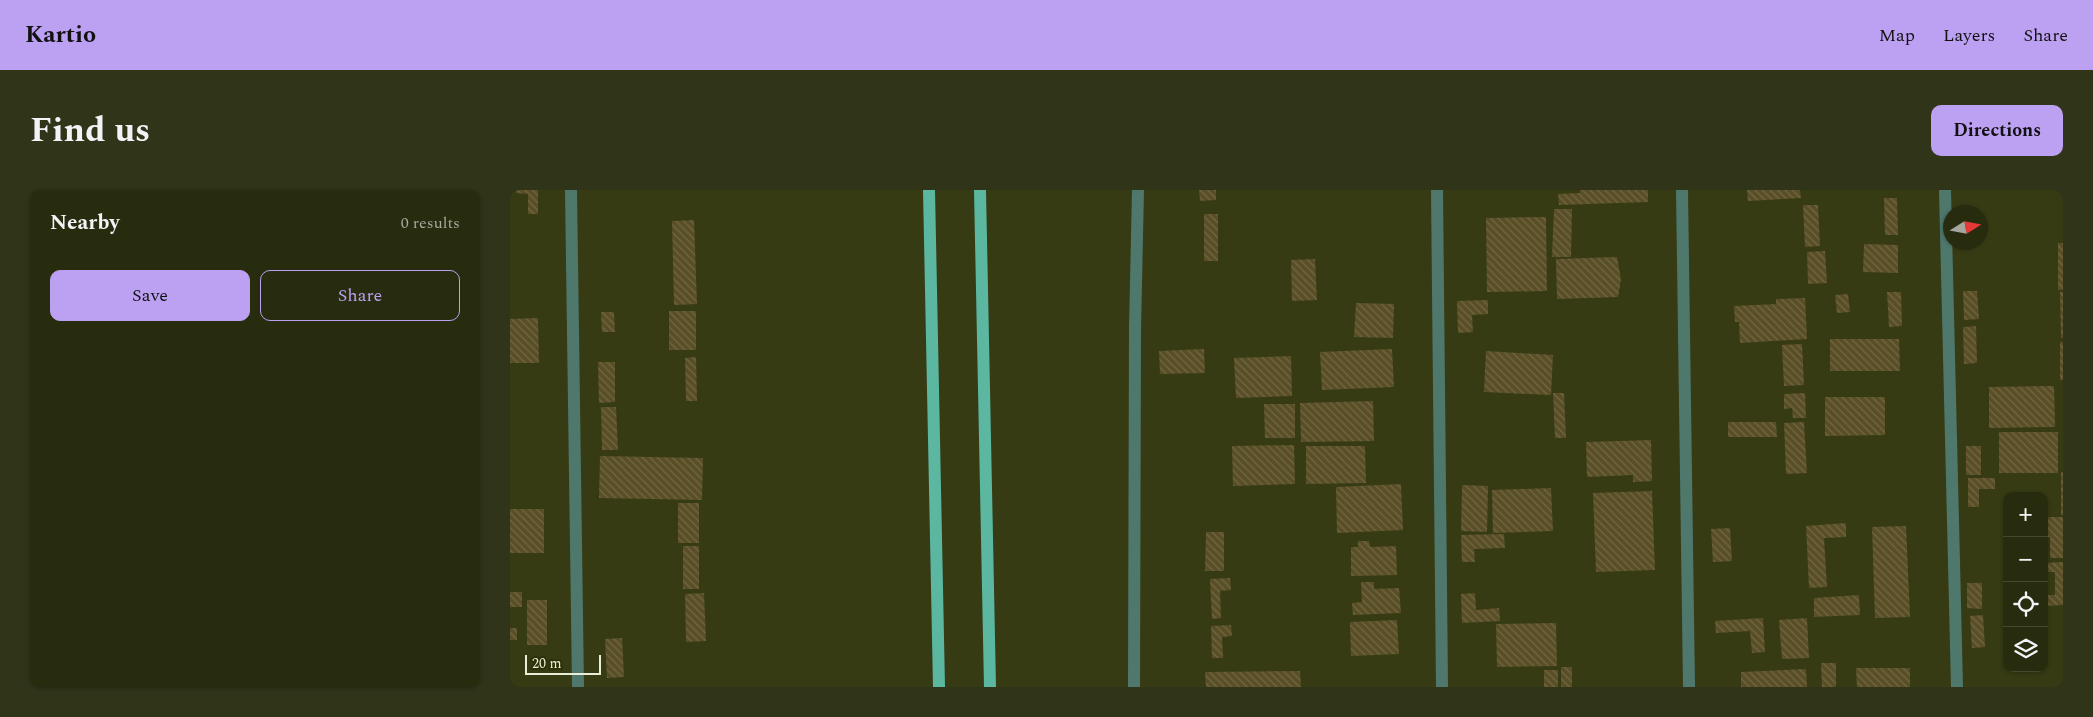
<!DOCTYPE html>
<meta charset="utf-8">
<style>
body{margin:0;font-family:Spectral,serif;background:#303418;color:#f1f3f6}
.controls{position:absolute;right:15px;bottom:15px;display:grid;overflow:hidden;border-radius:10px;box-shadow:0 1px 4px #0004}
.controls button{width:45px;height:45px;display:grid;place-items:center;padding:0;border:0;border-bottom:1px solid #44482f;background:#282c0f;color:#f1f3f6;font:25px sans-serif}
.compass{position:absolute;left:1433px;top:15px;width:45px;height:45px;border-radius:50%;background:#282c0f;box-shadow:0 1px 4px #0004;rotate:79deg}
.scale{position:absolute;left:15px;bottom:12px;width:76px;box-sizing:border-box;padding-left:5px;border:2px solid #eaeed7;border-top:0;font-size:14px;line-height:18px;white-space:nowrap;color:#eaeed7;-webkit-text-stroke:4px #2d3108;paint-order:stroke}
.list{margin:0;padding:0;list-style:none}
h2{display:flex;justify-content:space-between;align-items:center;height:65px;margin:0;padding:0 20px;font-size:21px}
h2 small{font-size:16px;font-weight:400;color:#a5a79e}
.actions{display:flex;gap:10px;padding:15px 20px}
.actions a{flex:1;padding:11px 0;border:1px solid #bca0f2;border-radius:10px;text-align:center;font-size:18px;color:#bca0f2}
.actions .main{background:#bca0f2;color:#111}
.icon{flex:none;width:28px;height:28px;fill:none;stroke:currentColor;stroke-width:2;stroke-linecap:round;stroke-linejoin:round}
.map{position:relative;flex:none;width:1553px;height:497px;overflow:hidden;border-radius:10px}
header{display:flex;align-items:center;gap:30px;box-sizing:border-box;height:70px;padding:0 25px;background:#bca0f2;color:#111}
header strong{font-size:24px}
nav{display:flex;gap:28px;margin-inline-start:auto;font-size:18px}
.intro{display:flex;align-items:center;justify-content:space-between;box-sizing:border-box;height:120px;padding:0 30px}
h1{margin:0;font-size:35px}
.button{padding:12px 22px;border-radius:10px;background:#bca0f2;color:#111;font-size:18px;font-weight:700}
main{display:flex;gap:30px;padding:0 30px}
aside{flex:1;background:#282c0f;border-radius:10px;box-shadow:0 1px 4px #0004}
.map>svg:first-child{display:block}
</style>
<header>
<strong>Kartio</strong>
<nav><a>Map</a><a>Layers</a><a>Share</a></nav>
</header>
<div class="intro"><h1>Find us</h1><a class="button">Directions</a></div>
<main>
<aside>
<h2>Nearby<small>0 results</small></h2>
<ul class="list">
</ul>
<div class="actions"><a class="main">Save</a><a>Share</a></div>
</aside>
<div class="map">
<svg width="1553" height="497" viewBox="0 0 1553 497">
<defs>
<pattern id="building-back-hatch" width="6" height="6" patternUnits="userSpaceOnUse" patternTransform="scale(1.25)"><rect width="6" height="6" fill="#594e26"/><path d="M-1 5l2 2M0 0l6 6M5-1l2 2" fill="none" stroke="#716845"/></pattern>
</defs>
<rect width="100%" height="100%" fill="#363b14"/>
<g fill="url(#building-back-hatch)">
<path d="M6,0H28V24H18V4L6,3Z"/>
<path d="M689,0H706V10L690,11Z"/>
<path d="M1070,0H1138V12L1049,15L1048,4L1070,3Z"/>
<path d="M1237,0H1290L1291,8L1238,11Z"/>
<path d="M1374,8H1387L1388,45H1375Z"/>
<path d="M1293,15H1308L1310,56L1295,57Z"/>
<path d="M1044,19H1062L1061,67H1042Z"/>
<rect x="694" y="24" width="14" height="47"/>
<path d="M1036,27L1037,101L977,102L976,28Z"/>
<path d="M184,30L187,114L164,115L162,31Z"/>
<rect x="1548" y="53" width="5" height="47"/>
<path d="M1354,54L1388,55V83L1353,82Z"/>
<path d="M1315,61L1317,93L1298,94L1297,62Z"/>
<path d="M1107,67L1111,89L1108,107L1047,109L1046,69Z"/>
<path d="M805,69L807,110L782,111L781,70Z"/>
<path d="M1453,101H1467L1469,129L1454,130Z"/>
<path d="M1377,102H1391L1392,136L1379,137Z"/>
<path d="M1550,102H1553V148H1551Z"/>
<path d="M1338,104L1340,122L1327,123L1325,105Z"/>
<path d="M1295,108L1297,149L1230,153L1229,132H1225L1224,116L1266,114V109Z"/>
<path d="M978,110V124L962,125L963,142L948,143L947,111Z"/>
<path d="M846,113L884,114L883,148L844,147Z"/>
<rect x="159" y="121" width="27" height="39"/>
<path d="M91,122H104L105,142H92Z"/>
<path d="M28,128L29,173H0V129Z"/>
<path d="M1466,136L1467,173L1454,174L1453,137Z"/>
<path d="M1320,149H1389L1390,181H1320Z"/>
<rect x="1550" y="152" width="3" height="38"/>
<path d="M1292,154L1294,195L1274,196L1272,155Z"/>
<path d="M694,159L695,183L650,184L649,161Z"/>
<path d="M882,159L884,197L812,200L810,162Z"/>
<path d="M976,161L1043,165L1041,205L974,202Z"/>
<path d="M781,166L782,206L726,208L724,168Z"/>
<path d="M186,167L187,211H176L175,168Z"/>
<path d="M88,172H105V212L89,213Z"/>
<path d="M1544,196L1545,237L1479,238V197Z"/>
<path d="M1043,203H1054L1056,248H1045Z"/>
<path d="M1295,203L1296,228H1283L1282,218L1274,219V204Z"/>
<path d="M1315,207H1375V245L1315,246Z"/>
<path d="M863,211L864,251L791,252L790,213Z"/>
<path d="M754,214H785V248H755Z"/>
<path d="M91,217H106L108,260H92Z"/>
<path d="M1218,232H1266L1267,247H1218Z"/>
<path d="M1294,232L1297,283L1276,284L1274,233Z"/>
<rect x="1489" y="242" width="59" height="41"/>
<path d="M1141,250L1142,291L1123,292V285L1077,287L1076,252Z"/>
<path d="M784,255L785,294L723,296L722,256Z"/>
<path d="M796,256H855L856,293L796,294Z"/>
<rect x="1456" y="256" width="15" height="29"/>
<path d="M90,266L193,268L192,310L89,308Z"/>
<rect x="1551" y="282" width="2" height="43"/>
<path d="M1458,288H1485V299H1469V317H1458Z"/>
<path d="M891,294L893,340L827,343L826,297Z"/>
<path d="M952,295L978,296L977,342L951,341Z"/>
<path d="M1041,298L1043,341L983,343L982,300Z"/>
<path d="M1142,301L1145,380L1086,382L1083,303Z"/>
<rect x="168" y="313" width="21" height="40"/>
<rect x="0" y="319" width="34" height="44"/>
<path d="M1534,327H1553V368H1540V347H1534Z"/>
<path d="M1336,333V347L1314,348L1317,397L1299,398L1296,336Z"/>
<path d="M1396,336L1400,427L1365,428L1362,337Z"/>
<path d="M1220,338L1222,371L1203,372L1201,339Z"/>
<path d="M696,342H714V381H695Z"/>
<path d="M994,344L995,358L964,359L965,372H952L951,345Z"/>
<path d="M848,351H859L860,357L886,356L887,385L841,386V357H848Z"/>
<rect x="173" y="356" width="16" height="43"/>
<path d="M1553,372V415L1534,416V405H1545V382H1534V373Z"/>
<path d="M720,388L721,400L710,401L711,428L702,429L700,389Z"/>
<path d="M851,392H864V399L889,398L891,423L843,425L842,413L852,412Z"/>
<path d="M1457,393H1472V419L1457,418Z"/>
<rect x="0" y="402" width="12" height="15"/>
<path d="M194,403L196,451L176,452L175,404Z"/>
<path d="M965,403L966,420L989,418L990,431L952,433L951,404Z"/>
<path d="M1349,405L1350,425L1304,427V408Z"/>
<rect x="17" y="410" width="20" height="45"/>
<path d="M1473,425L1475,457L1462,458L1460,426Z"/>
<path d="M1253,428L1255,462L1242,463L1240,441L1206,443L1205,431Z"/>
<path d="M1297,428L1299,468L1272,469L1269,430Z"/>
<path d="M887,430L889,464L841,466L840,432Z"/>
<path d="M1046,433L1047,476L987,477L986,434Z"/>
<path d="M721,435L722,446L712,447L713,468H702L701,436Z"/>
<rect x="0" y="438" width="7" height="12"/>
<path d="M112,448L114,487L97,488L95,449Z"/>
<path d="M1311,473H1326V497H1312Z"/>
<rect x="1051" y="477" width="11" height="20"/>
<path d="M1346,478H1400V497H1347Z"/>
<path d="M1296,479L1297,497H1231V482Z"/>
<rect x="1034" y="480" width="14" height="17"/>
<path d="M790,481L791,497H696L695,482Z"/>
</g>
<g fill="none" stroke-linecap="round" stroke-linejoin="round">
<g stroke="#4f786d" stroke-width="12">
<path d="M61,0L68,497"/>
<path d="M927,0L932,497"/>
<path d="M1172,0L1179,497"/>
<path d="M1435,0L1447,497"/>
<path d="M624,497L625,139L628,0"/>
</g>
<g stroke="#5cb7a1" stroke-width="12">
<path d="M419,0L429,497"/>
<path d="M470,0L480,497"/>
</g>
</g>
</svg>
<div class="controls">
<button>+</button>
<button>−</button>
<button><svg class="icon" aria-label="locate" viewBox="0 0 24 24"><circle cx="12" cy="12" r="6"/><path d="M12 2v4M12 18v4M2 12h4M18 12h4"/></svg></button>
<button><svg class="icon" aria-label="layers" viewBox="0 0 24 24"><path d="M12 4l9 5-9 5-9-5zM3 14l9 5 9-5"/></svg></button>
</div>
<svg class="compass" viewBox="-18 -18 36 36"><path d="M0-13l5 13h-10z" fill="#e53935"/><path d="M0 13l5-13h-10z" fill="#a5a79e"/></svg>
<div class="scale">20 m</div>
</div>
</main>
